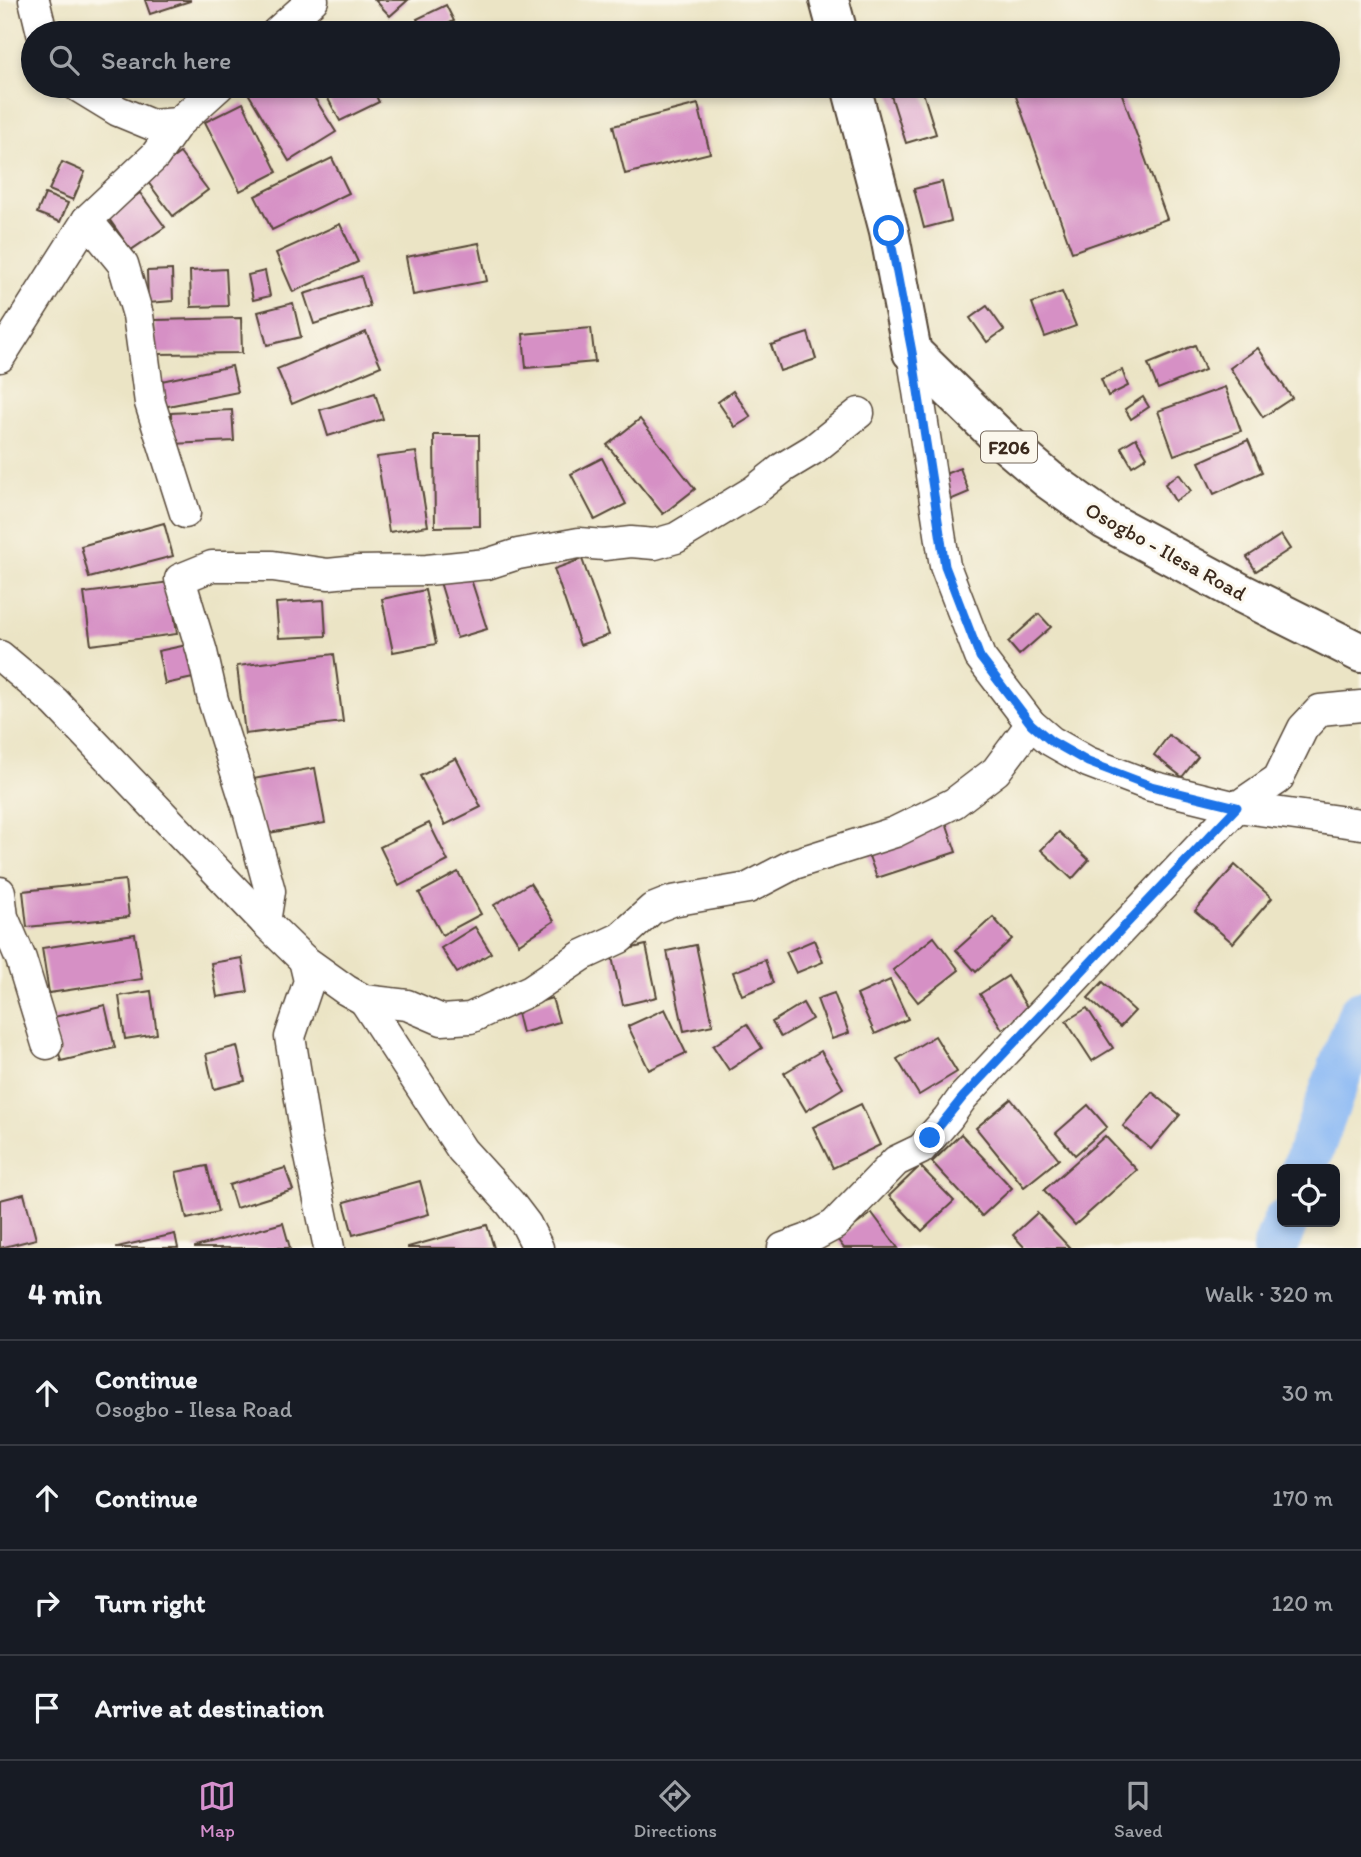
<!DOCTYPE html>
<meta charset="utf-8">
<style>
body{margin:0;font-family:Itim,sans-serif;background:#20242c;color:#f1f3f6}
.controls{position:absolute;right:21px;bottom:21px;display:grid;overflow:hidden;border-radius:10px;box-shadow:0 4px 10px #0003}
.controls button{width:63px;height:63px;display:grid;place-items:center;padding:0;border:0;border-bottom:2px solid #363941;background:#171b24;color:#f1f3f6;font:35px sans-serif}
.stop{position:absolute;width:21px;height:21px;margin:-16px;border:5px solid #1a73e8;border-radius:50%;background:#fff}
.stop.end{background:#1a73e8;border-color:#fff;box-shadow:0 2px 7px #0008}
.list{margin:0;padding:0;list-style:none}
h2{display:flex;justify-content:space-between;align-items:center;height:91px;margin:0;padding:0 28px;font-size:30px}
h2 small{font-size:23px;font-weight:400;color:#9ea1a6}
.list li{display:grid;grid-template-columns:46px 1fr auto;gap:21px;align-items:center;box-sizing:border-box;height:105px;padding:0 28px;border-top:2px solid #363941}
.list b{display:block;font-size:26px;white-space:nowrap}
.list p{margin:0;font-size:23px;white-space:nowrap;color:#9ea1a6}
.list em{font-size:23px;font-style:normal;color:#9ea1a6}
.icon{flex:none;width:38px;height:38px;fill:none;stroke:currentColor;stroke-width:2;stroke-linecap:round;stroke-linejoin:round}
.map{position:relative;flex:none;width:1361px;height:1248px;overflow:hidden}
.search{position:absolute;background:#171b24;box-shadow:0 4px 10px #0003;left:21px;right:21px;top:21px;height:77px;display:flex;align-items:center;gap:18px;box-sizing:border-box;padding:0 24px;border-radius:38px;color:#9ea1a6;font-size:26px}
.sheet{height:511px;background:#171b24}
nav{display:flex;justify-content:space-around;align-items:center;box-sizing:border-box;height:98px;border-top:2px solid #363941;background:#171b24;font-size:19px;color:#9ea1a6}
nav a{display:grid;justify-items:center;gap:4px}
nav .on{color:#d690ce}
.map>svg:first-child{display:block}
</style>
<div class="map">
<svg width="1361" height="1248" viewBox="0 0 1361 1248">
<rect width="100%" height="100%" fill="#fbf7ec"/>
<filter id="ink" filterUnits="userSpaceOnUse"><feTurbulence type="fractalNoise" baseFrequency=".0143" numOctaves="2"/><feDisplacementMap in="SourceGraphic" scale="14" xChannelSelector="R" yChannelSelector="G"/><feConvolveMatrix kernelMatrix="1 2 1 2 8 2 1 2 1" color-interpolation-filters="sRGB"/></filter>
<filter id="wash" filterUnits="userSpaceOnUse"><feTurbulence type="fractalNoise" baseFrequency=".00686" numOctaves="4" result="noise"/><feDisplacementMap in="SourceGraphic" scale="28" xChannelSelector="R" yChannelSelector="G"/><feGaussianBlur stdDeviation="1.57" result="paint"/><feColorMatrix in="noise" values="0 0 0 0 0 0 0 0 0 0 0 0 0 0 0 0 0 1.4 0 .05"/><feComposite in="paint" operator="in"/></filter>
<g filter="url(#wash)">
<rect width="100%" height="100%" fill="#ebe4c5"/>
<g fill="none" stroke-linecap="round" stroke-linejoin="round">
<g stroke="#89b8f4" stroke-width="46">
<path d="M1304,1169L1361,1013"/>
<path d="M1275,1248L1285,1222"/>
</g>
</g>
<g id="blocks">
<g fill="#d690c5">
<path d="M145,0H190V1L150,14Z"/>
<path d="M375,0H408L390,16Z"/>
<path d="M446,5L454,21L430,33H424L417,19Z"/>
<path d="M680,22L684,33H650Z"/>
<path d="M260,86H307L336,132L289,161L248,93Z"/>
<path d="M321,86H371L379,102L340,121Z"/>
<path d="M888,86H921L936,134L906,143Z"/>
<path d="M1020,86H1119L1167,219L1072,252L1013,88Z"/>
<path d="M243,103L277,172L240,191L205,122Z"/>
<path d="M698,104L710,153L625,174L613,126Z"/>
<path d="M180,153L208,190L173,216L145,178Z"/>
<path d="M332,158L349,193L272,230L255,196Z"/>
<path d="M62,162L85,172L73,200L49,190Z"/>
<path d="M942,182L951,221L924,228L914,189Z"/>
<path d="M140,193L165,227L131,250L107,216Z"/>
<path d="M45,194L68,203L60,222L37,213Z"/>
<path d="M340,224L358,262L293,292L276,253Z"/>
<path d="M479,243L487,281L413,295L406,257Z"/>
<path d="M226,269L228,306L191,307L190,271Z"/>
<path d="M172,270L173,301L148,303L147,271Z"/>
<path d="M265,271L270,296L253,300L248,275Z"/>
<path d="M361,276L370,306L314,324L304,294Z"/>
<path d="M1062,292L1076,326L1045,337L1032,303Z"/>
<path d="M293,303L301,337L267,345L258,312Z"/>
<path d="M987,306L1004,330L987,342L970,318Z"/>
<path d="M241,318L242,353L156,354L155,320Z"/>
<path d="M591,328L595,362L526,368L523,334Z"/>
<path d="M366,332L381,366L292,404L277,369Z"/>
<path d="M808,333L816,359L780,371L771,345Z"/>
<path d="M1195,345L1205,370L1158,389L1148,364Z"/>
<path d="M1258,348L1292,398L1263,417L1230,368Z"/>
<path d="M232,366L238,392L158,408L152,383Z"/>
<path d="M1122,370L1128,386L1108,396L1101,379Z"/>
<path d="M1225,387L1241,431L1174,455L1158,411Z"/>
<path d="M733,391L751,417L735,427L718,402Z"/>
<path d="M375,393L383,419L328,436L320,410Z"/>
<path d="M1143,397L1149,407L1131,419L1125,409Z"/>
<path d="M232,410L234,441L172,444L171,413Z"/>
<path d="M640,419L695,489L663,514L607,445Z"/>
<path d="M434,435H479L480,526L435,527Z"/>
<path d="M1136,438L1147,457L1132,466L1121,447Z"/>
<path d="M1248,440L1262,472L1214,494L1199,462Z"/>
<path d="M416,452L428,526L389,532L377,457Z"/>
<path d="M602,458L626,504L595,520L571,474Z"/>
<path d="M960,468L969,492L950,500L940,476Z"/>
<path d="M1179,474L1191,491L1175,501L1165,484Z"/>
<path d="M164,523L173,556L89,578L81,546Z"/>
<path d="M1281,535L1290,549L1256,571L1247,557Z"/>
<path d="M582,559L609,635L580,645L554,569Z"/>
<path d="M469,573L487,629L457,638L440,582Z"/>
<path d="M170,582L177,634L91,645L84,593Z"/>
<path d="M425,590L436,644L393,652L382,599Z"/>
<path d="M324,600L326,636L279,638L276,603Z"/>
<path d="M1039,614L1051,627L1019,655L1008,642Z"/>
<path d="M187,645L193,678L165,684L158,651Z"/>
<path d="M334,654L343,722L245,734L237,666Z"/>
<path d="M1169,735L1198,757L1182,777L1154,755Z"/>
<path d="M456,758L481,807L445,825L420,776Z"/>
<path d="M315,768L325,823L263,834L253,779Z"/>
<path d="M946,822L956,852L877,878L866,848Z"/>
<path d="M429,823L448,861L399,886L380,847Z"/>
<path d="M1059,832L1089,860L1072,879L1041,850Z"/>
<path d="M1235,865L1272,898L1233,943L1195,911Z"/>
<path d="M458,872L481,914L442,935L419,893Z"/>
<path d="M125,880L129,917L27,927L23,891Z"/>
<path d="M530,883L554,921L519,944L494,905Z"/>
<path d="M993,917L1012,939L976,972L956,950Z"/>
<path d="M475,927L491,953L457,973L441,948Z"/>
<path d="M135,934L142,979L49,993L42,948Z"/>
<path d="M934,937L959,970L918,1002L893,970Z"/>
<path d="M814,940L823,962L796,973L786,952Z"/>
<path d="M646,945L657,997L623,1005L611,953Z"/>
<path d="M696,945L713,1025L684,1031L667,951Z"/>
<path d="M242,958L248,992L217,997L211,963Z"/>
<path d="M765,960L773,983L742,995L733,972Z"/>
<path d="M1008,976L1030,1012L1002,1029L980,994Z"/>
<path d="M890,980L908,1019L875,1034L857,995Z"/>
<path d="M1103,982L1135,1011L1120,1027L1088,998Z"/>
<path d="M151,991L157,1034L125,1039L119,996Z"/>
<path d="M834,993L849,1033L832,1039L817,999Z"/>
<path d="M552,998L559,1022L522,1033L516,1009Z"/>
<path d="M803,1003L812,1019L781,1037L772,1022Z"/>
<path d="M105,1005L115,1048L61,1061L50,1018Z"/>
<path d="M1087,1008L1113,1048L1092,1061L1066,1021Z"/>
<path d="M665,1009L686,1053L649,1070L628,1026Z"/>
<path d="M747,1024L762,1048L729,1070L713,1046Z"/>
<path d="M935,1036L957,1072L919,1095L897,1059Z"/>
<path d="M237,1046L245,1081L214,1089L206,1054Z"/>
<path d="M821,1051L843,1088L806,1111L784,1073Z"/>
<path d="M1152,1092L1180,1115L1151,1149L1123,1126Z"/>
<path d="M1011,1099L1059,1159L1024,1187L976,1128Z"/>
<path d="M861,1104L880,1145L833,1168L813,1127Z"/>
<path d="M1088,1105L1107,1127L1075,1155L1056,1133Z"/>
<path d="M961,1134L1012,1188L982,1216L932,1162Z"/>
<path d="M1105,1136L1137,1170L1075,1225L1044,1190Z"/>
<path d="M207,1166L218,1212L187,1219L176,1172Z"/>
<path d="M920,1166L954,1201L922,1231L889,1196Z"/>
<path d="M285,1168L293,1190L236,1208L229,1185Z"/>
<path d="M420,1181L429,1214L353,1235L344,1202Z"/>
<path d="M24,1194L36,1239L0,1248V1200Z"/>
<path d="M872,1213L898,1248H844L837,1239Z"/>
<path d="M1037,1213L1070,1248H1025L1013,1235Z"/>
<path d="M283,1223L290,1248H195V1247Z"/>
<path d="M487,1225L494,1248H408V1247Z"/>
<path d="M175,1234L178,1248H117V1247Z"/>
</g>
</g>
</g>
<g filter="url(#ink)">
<use href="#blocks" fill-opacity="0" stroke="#554637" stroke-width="2"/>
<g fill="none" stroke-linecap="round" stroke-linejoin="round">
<defs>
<g id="street">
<path d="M34,0L42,33"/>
<path d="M276,33L313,0"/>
<path d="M77,86L118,111L152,125L178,123"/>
<path d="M87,220L123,264L138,315L150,403L185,513"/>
<path d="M912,352L945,566L980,657L1031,724L1051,741L1088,762L1151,786L1237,807L1361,824"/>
<path d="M0,357L87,220L155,156L178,123L219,86"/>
<path d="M0,656L55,702L265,922L304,960L346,990L364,1000L407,1005L442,1020L470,1018L531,990L583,955L620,938L652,909L672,901L748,888L794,864L895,832L954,803L996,771L1031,724"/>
<path d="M0,892L3,917L21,959L47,1044"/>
<path d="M265,922L270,891L248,810L213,700L202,652L180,579L212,566H273L328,574L357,571L427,570L487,564L518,554L579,543L604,545L631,542L655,544L676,538L755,490L784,467L814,449L859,413"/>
<path d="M304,960L309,981L290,1037L307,1142L329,1248"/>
<path d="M364,1000L462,1150L510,1203L526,1224L538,1248"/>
<path d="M783,1248L808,1239L834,1225L896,1161L921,1149L948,1118L963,1097L1237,807L1278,779L1303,728L1320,710L1361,706"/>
</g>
<g id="primary">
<path d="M829,0L838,33"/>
<path d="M851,86L889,231L912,352L1003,441L1049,480L1105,520L1241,593L1361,653"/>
</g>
</defs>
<use href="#street" stroke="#554637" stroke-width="33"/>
<use href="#primary" stroke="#554637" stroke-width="42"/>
<use href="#street" stroke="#fff" stroke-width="30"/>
<use href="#primary" stroke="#fff" stroke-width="38"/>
</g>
</g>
<g fill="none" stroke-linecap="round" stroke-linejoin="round" filter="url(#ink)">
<path stroke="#1a73e8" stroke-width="9" d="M889,231L912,352L945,566L980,657L1031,724L1051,741L1088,762L1151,786L1237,807L963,1097L930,1138"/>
</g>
<g text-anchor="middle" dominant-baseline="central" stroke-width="6" stroke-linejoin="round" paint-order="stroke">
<rect fill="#fbf7ec" stroke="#75685c" stroke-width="2" x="981" y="431.5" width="56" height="31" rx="5"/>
<g font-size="19" font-weight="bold" fill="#3b2a1e">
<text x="1009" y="447">F206</text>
</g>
<g font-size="21" fill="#3b2a1e" stroke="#fbf7ec">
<text transform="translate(1166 551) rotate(29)">Osogbo - Ilesa Road</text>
</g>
</g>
</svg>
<div class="controls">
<button><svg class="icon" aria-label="locate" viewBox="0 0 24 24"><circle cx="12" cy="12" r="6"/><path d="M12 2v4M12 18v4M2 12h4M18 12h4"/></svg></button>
</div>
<div class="stop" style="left:889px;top:231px"></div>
<div class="stop end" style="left:930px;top:1138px"></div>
<div class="search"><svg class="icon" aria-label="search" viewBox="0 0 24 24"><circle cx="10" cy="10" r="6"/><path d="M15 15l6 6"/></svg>Search here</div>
</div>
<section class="sheet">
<h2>4 min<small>Walk · 320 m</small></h2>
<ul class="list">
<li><svg class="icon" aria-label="ahead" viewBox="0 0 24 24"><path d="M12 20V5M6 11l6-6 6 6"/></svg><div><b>Continue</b><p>Osogbo - Ilesa Road</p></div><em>30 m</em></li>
<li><svg class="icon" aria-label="ahead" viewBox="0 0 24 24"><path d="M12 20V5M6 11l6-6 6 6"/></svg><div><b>Continue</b></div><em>170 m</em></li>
<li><svg class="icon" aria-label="right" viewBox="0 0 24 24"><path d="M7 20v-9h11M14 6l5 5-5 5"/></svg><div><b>Turn right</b></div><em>120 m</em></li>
<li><svg class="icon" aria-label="arrive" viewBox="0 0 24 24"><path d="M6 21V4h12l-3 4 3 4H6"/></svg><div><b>Arrive at destination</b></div></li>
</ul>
</section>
<nav>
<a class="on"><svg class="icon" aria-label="map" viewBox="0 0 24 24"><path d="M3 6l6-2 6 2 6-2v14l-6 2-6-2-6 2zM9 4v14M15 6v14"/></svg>Map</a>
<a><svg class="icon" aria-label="directions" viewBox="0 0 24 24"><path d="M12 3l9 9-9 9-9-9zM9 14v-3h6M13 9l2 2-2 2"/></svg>Directions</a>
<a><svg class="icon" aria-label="saved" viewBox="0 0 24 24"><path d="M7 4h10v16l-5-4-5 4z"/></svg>Saved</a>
</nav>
